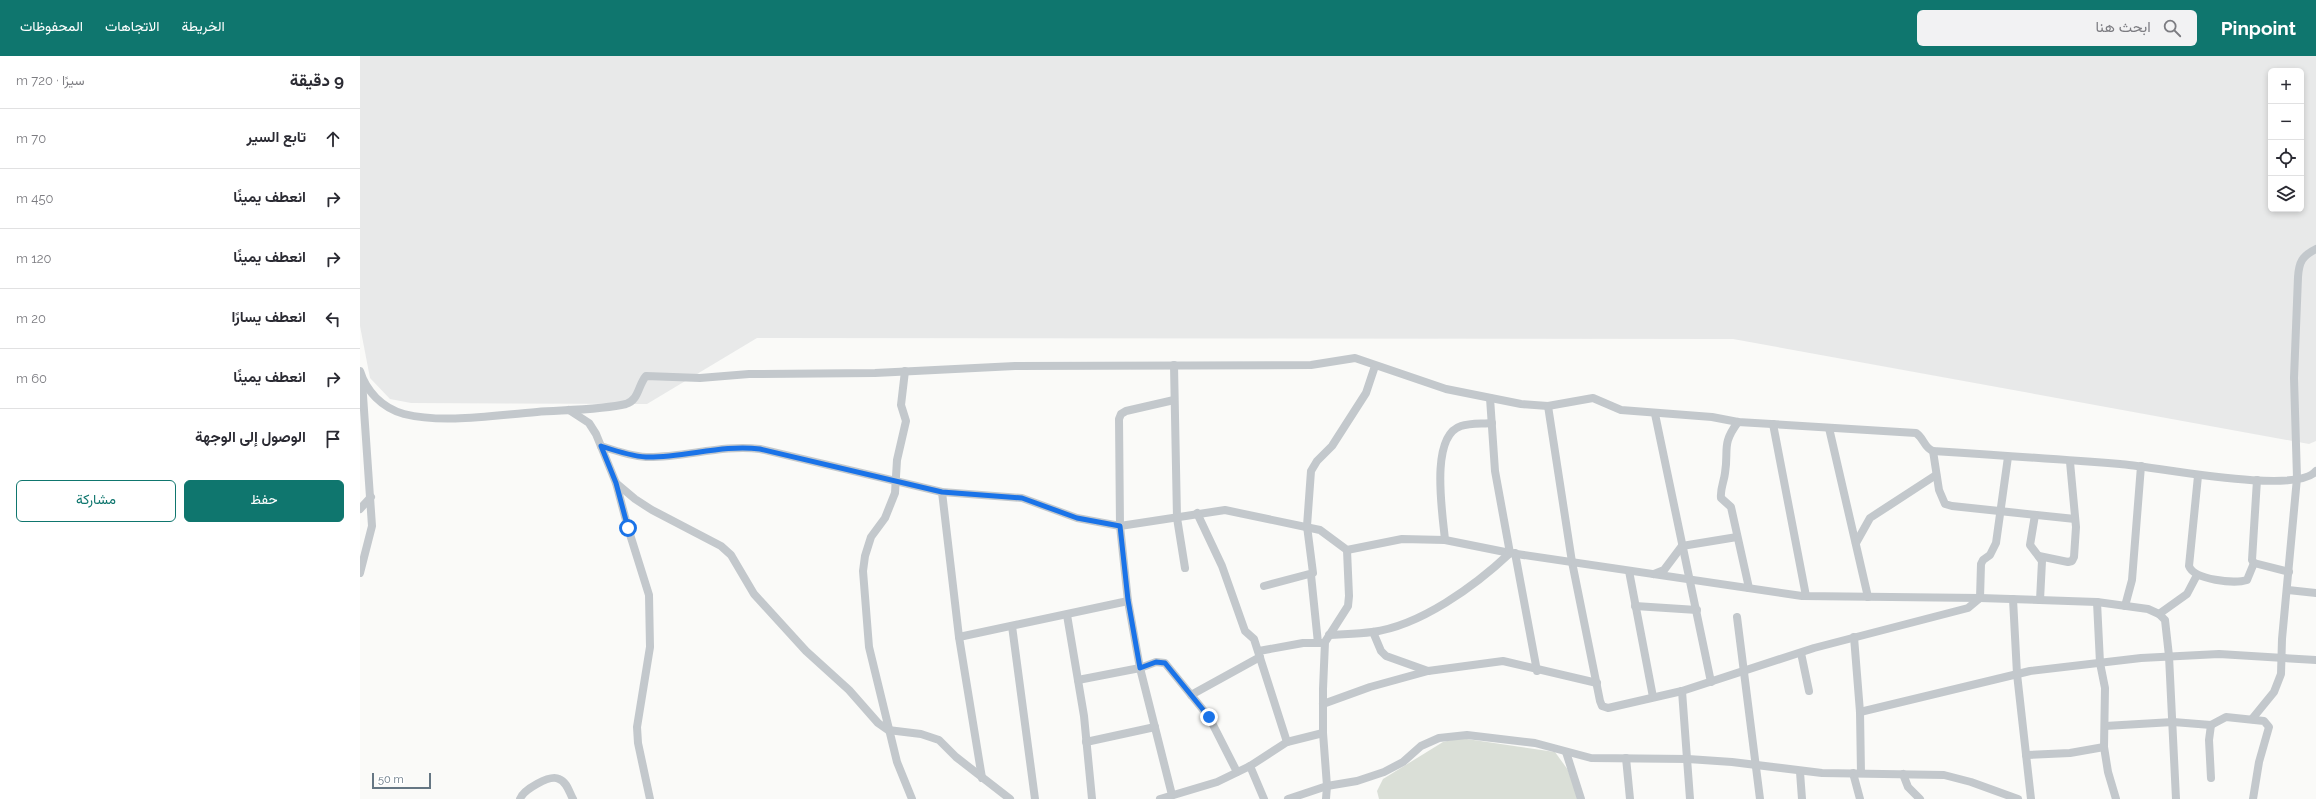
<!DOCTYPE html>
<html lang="ar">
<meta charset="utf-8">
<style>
body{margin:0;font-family:Raleway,Vazirmatn,sans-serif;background:#f2f2f3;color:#2b2b33;direction:rtl}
.controls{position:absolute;right:12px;top:12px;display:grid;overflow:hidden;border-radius:6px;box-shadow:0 2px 6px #0003}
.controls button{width:36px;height:36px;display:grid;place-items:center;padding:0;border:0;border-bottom:1px solid #e1e1e2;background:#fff;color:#2b2b33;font:20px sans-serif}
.scale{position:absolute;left:12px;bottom:10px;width:59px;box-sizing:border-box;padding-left:4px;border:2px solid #657683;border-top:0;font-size:11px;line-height:14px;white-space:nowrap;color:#657683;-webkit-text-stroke:3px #fff;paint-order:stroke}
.stop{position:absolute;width:12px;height:12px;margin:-9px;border:3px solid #1a73e8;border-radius:50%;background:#fff}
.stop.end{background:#1a73e8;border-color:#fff;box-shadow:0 1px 4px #0008}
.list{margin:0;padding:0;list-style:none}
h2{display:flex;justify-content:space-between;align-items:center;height:52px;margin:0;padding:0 16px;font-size:17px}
h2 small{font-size:13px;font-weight:400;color:#7c7c81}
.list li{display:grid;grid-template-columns:26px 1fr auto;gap:12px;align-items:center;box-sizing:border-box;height:60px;padding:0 16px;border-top:1px solid #e1e1e2}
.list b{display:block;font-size:15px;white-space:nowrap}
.list em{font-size:13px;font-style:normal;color:#7c7c81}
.actions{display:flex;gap:8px;padding:12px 16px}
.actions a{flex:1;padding:9px 0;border:1px solid #0f766e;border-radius:6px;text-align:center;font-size:14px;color:#0f766e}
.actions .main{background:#0f766e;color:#fff}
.icon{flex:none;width:22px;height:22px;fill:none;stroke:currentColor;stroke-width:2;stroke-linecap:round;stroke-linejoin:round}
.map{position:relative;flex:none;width:1956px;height:743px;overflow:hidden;direction:ltr}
header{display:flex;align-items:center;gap:24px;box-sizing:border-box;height:56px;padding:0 20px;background:#0f766e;color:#fff}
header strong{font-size:19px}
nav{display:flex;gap:22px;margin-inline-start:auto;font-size:14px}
.search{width:280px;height:36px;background:#f2f2f3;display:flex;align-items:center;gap:10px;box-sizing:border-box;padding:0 14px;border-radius:6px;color:#7c7c81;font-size:15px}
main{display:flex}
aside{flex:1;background:#fff}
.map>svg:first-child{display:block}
</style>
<header>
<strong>Pinpoint</strong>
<div class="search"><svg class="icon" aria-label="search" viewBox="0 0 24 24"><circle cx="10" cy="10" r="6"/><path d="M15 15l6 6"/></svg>ابحث هنا</div>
<nav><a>الخريطة</a><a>الاتجاهات</a><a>المحفوظات</a></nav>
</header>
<main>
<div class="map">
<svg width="1956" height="743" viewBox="0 0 1956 743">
<rect width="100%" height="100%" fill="#fafaf8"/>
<path fill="#e8e9e9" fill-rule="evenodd" d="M0,0H1956V385L1949,388L1373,283L397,282L287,348L51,347L30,343L10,322L0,270ZM1911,15H1941V153H1911Z"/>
<path fill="#dadfd7" d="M1100,682L1195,696L1208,714L1218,743H1019L1017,735L1023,723L1083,686Z"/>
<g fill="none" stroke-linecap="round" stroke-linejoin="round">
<g stroke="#c3c8cc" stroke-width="8">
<path d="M814,309L817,462L825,512"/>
<path d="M0,315C6,335 22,352 44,358C84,368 136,359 177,356C202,354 242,354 266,348C279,344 278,329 286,320L340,322L389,318L515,317L655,310L951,309L995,302L1086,333L1161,348L1188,350L1233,342L1261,354L1352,361L1378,366L1556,377C1564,382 1564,392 1573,395C1635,399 1697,403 1760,408C1792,410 1937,440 1956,415"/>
<path d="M545,315L541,349L546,365L537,404L535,437L525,462L511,481L505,500L503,515L509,591L537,706L552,743"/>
<path d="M1188,350L1212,506L1240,645L1242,650L1248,652L1322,635L1454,592L1608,552L1620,542L1621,508L1623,504L1630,499L1636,487L1648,401"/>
<path d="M209,354L229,367L236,378L256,427L268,472L289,539L290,591L277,671L278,687L290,743"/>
<path d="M1295,358L1351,626"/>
<path d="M1378,366C1361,389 1369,393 1365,417C1364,426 1360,433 1361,442L1371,451L1389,532"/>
<path d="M1413,368L1446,540"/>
<path d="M1469,372L1508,541"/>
<path d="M241,390C256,395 270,400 286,401C324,402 362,388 400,393L582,436L662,442L717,462L760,470L865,454L960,474L987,494L1042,483L1085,484L1150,497L1442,540L1620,542L1737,546L1788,553L1799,558L1805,564L1809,600L1816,743"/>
<path d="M1573,395L1579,434L1585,448L1592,450L1715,463"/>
<path d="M1838,420L1829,510C1834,524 1875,528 1887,524L1894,507"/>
<path d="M1897,424L1892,504L1894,507L1929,516"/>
<path d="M256,427L275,443L292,454L361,490L371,499L394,538L446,595L489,634L518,667L528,674L561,678L579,684L596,701L650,743"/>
<path d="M582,436L599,581L622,722"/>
<path d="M0,453L11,441"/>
<path d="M837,457L862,510L885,575L894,583L927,686"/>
<path d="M1675,459L1670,489L1682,505L1680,544"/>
<path d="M1085,484C1083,460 1069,380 1101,370C1110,367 1122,368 1132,367"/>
<path d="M1496,487L1510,462L1576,419"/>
<path d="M1155,497L1177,615"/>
<path d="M1679,500L1708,506L1712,505L1714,501L1716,471L1710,406"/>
<path d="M1269,515L1293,641"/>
<path d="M0,517L12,470L2,325"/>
<path d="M1294,518L1304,514L1322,490L1377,481"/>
<path d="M951,519L958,587"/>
<path d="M904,530L953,517L947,470L951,415L957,405L972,390L1006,337L1015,310"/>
<path d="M1928,534L1956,537"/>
<path d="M1653,543L1657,618L1671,743"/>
<path d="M1737,546L1740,607L1745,632L1744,691L1748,716L1756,743"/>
<path d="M1275,550L1337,554"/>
<path d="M1765,550L1772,524L1781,410"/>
<path d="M1799,558L1827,538L1837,519"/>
<path d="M707,559L724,660L732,743"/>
<path d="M1377,561L1400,743"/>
<path d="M652,570L675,743"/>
<path d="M1013,576L1021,595L1026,600L1068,615L1143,605L1237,627"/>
<path d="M969,579C983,578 998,578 1012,576C1060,570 1115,530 1150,497L1135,415L1130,342"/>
<path d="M599,581L768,545"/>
<path d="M1494,581L1500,656L1501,717"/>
<path d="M899,595L943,587H962"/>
<path d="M1441,597L1449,635"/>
<path d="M718,624L780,612L796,606L805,607L849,661L877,716"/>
<path d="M1322,635L1330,743"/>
<path d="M831,639L900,601"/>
<path d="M963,648L1010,631L1068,615"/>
<path d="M1500,656L1670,615L1781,602L1859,598L1956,604"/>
<path d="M1892,663L1914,636L1921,618L1922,583L1937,422L1934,322L1938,221C1939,206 1942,200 1956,193"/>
<path d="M1851,669L1849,684L1851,722"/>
<path d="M1745,670L1813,666L1851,669L1866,661L1904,665L1909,671L1899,706L1893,743"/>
<path d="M726,686L795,671"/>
<path d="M1206,696L1221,743"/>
<path d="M1666,699L1710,697L1744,691"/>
<path d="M1266,702L1270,743"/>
<path d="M890,710L904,743"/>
<path d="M1440,716L1442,743"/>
<path d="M1493,717L1500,743"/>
<path d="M1543,718L1548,731L1560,743"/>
<path d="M812,739L780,612L768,545L760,470L759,363L761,358L766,355L814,344"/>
<path d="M160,743C163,734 190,718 199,723C207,726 209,736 213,743"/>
<path d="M800,743L857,726L890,710L927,686L963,677"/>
<path d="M928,743L967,730L997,725L1024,716L1043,706L1061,690L1079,682L1107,679L1175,687L1231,702L1328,703L1372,706L1462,717L1584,719L1611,726L1658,743"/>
<path d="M966,743L967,730L963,677V633L965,586L988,550L989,540L987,494"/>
</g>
</g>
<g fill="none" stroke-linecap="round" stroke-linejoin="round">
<path stroke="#1a73e8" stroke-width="5" d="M268,472L256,427L241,390C256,395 270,400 286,401C324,402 362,388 400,393L582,436L662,442L717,462L760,470L768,544L780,612L796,606L805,607L849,661"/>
</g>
</svg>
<div class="controls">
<button>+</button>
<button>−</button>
<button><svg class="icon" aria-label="locate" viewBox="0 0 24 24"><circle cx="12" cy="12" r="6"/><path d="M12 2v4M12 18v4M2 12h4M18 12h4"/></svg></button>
<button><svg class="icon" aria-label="layers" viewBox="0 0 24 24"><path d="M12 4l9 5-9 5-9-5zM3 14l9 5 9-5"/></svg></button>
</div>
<div class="scale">50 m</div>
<div class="stop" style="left:268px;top:472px"></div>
<div class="stop end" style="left:849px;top:661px"></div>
</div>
<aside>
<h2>9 دقيقة<small>سيرًا · 720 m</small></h2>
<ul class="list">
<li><svg class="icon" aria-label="ahead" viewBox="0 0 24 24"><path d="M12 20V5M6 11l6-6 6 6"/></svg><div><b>تابع السير</b></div><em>70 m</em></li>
<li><svg class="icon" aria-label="right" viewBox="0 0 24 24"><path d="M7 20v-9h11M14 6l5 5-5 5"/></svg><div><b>انعطف يمينًا</b></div><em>450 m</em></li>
<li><svg class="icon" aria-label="right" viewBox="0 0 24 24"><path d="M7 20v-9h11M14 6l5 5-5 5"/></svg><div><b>انعطف يمينًا</b></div><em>120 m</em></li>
<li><svg class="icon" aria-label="left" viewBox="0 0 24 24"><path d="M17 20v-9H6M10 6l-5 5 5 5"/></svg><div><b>انعطف يسارًا</b></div><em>20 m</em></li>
<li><svg class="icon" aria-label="right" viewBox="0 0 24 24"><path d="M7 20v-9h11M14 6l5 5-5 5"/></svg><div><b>انعطف يمينًا</b></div><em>60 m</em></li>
<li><svg class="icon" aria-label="arrive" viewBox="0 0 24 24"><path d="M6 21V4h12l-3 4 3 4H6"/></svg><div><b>الوصول إلى الوجهة</b></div></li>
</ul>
<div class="actions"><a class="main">حفظ</a><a>مشاركة</a></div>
</aside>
</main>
